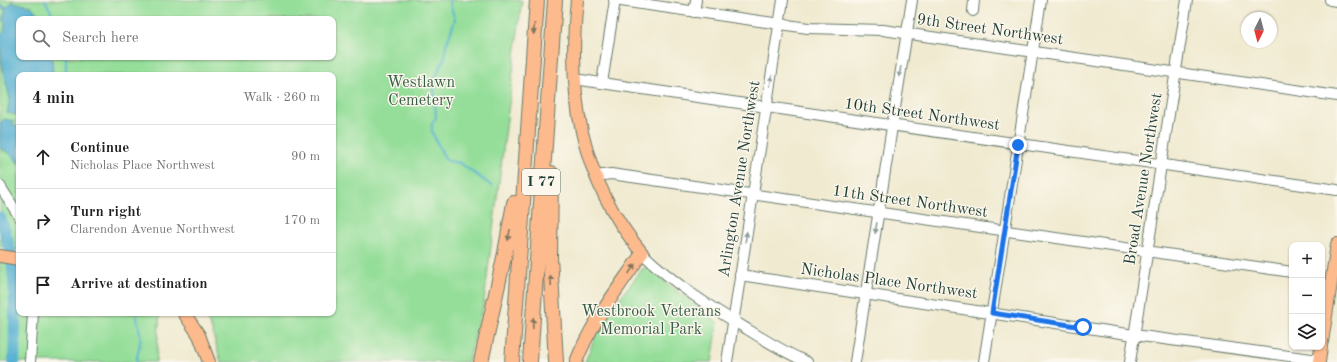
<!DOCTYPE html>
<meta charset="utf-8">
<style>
body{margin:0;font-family:"Old Standard TT",serif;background:#f2f2f2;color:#222}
.controls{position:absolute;right:12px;bottom:12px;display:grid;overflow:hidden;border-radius:8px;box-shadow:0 1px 3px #0004}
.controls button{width:36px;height:36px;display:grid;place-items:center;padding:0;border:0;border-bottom:1px solid #e0e0e0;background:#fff;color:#222;font:20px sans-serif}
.compass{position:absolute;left:1241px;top:12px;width:36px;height:36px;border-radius:50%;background:#fff;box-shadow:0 1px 3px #0004;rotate:186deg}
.stop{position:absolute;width:12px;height:12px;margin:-9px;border:3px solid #1a73e8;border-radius:50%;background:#fff}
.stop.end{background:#1a73e8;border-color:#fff;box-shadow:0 1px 4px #0008}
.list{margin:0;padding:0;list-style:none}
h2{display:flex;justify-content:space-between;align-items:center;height:52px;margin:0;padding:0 16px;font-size:17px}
h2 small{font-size:13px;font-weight:400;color:#767676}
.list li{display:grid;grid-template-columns:26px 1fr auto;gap:12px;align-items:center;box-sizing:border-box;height:64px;padding:0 16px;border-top:1px solid #e0e0e0}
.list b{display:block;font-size:15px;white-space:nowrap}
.list p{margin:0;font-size:13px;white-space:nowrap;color:#767676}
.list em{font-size:13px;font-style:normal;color:#767676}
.icon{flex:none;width:22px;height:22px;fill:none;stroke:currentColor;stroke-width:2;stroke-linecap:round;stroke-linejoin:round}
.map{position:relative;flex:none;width:1337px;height:362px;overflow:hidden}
.search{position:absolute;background:#fff;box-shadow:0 1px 3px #0004;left:16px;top:16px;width:320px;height:44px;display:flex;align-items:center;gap:10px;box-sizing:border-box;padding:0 14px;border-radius:8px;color:#767676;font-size:15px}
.panel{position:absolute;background:#fff;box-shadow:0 1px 3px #0004;left:16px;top:72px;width:320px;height:244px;border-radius:8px}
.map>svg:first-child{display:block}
</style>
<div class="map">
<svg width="1337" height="362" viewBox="0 0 1337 362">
<rect width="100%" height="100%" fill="#fbf7ec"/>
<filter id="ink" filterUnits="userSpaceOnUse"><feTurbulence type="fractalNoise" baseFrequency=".025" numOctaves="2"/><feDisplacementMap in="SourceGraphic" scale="8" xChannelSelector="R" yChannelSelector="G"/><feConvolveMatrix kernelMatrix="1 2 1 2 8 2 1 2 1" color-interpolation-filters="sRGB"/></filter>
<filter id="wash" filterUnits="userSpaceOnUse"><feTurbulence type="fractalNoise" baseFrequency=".012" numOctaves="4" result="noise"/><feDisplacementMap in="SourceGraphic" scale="16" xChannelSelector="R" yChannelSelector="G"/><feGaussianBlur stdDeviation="0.9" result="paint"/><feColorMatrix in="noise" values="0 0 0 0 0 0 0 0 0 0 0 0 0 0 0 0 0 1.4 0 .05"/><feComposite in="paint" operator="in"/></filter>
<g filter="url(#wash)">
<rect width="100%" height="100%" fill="#f0ead0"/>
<g fill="#94de99" stroke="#5a8e66" fill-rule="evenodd">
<path d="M0,0H522L484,302L468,362H221L211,327L203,313H333V75H19V250L0,247ZM19,19H333V57H19Z"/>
<path d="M0,261L19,264V313H160L156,362H0Z"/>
<path d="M643,268H648L718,323L712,362H585L596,335L607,315Z"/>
</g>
<g fill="#53afd1" stroke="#397682">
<path d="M12,2L31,6L42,19H19V57H52L53,75H19V112H17L16,115L7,113L10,98L2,69L0,36L4,32L5,22L2,20L6,10L0,8V5L7,7Z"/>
<path d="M4,119L14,121L13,125L19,127V164L12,155L0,148V123Z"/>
</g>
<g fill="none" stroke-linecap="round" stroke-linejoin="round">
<g stroke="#53afd1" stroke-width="2">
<path d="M45,0L55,19"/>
<path d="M449,0L455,20L446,45L445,57L438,71L434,84L436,118L432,123V132L445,159L448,161L460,163L492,186"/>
<path d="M66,57V75"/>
<path d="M136,362L141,338L136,313"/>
</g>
<path stroke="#53afd1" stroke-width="12" d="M0,218C19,263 15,314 14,362"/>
</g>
</g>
<g filter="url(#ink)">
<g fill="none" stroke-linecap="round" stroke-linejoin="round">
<defs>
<g id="minor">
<path d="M614,0L808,28L883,30L1337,96"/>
<path d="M1330,0L1337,1"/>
<path d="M973,11L974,0"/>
<path d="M694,12L696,0"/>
<path d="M574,79L1337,190"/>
<path d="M602,83L615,0"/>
<path d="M595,176L611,174L1292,272"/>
<path d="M0,186L19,216"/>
<path d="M642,253C674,284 710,307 747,329C766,341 786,353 807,362"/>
<path d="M740,275L1134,335L1319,360"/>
<path d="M30,362L33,313"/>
<path d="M727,362L783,0"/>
<path d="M855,362L912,0"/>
<path d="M984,362L1041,0"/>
<path d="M1130,362L1187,0"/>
</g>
<g id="major">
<path d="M0,256L19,259"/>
<path d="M184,313L199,335L209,362"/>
<path d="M1322,342L1337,244"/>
<path d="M576,362C591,322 619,288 642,253C580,178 567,95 577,0"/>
<path d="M1319,362L1321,347"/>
</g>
<g id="highway">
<path d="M551,173L550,257L556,362"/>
<path d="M481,362L505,253L514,203"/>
<path d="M512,362L537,0"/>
<path d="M530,362L555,0"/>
</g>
</defs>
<use href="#minor" stroke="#687a6b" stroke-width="12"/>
<use href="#major" stroke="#687a6b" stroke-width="14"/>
<use href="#highway" stroke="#687a6b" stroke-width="16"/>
<use href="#minor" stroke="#fff" stroke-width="10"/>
<use href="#major" stroke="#fcba8d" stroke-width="12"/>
<use href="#highway" stroke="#fcba8d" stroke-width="14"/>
</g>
<defs><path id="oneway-solid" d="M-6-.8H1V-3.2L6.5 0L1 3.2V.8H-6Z"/></defs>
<g fill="#82755c">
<use href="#oneway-solid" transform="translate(534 29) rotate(95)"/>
<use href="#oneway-solid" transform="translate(509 235) rotate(101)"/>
<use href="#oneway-solid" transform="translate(632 269) rotate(-56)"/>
<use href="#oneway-solid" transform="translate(551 281) rotate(-93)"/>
<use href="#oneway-solid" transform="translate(533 323) rotate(-87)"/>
</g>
<g fill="#8f9e9a">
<use href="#oneway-solid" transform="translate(900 72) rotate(99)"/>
<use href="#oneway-solid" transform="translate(771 81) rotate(-81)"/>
<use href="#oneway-solid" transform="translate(876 228) rotate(99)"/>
<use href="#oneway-solid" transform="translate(746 237) rotate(-81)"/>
</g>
</g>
<g fill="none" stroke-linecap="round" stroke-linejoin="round" filter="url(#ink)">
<path stroke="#1a73e8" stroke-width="5" d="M1018,145L992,313L1083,327"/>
</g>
<g text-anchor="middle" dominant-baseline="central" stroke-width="3" stroke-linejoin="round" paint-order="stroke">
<rect fill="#fbf7ec" stroke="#61756b" stroke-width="1" x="522" y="169" width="38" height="26" rx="3"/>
<g font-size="15" font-weight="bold" fill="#1f3d34">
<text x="541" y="182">I 77</text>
</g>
<g font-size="16" fill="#1f3d34" stroke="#fbf7ec">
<text transform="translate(990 30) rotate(8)">9th Street Northwest</text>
<text transform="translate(922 115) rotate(8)">10th Street Northwest</text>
<text transform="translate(740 179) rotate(-81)">Arlington Avenue Northwest</text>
<text transform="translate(1144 179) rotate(-81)">Broad Avenue Northwest</text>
<text transform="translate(910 202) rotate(8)">11th Street Northwest</text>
<text transform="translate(889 282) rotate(8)">Nicholas Place Northwest</text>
</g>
<g font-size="16" fill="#365d48" stroke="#fbf7ec">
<text x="421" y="83">Westlawn<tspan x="421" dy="18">Cemetery</tspan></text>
<text x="651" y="312">Westbrook Veterans<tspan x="651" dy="18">Memorial Park</tspan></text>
</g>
</g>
</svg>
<div class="controls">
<button>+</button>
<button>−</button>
<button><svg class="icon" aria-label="layers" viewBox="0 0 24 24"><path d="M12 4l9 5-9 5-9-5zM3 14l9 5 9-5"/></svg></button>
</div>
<svg class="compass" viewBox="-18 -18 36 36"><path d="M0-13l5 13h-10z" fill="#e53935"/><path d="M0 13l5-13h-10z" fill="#767676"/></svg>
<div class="stop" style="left:1083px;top:327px"></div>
<div class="stop end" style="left:1018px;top:145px"></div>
<div class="search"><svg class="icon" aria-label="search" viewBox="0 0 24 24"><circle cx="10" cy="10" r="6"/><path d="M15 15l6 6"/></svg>Search here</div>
<section class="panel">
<h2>4 min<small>Walk · 260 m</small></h2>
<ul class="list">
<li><svg class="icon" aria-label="ahead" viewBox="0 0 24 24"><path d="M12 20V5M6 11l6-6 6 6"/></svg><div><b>Continue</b><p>Nicholas Place Northwest</p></div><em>90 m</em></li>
<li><svg class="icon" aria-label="right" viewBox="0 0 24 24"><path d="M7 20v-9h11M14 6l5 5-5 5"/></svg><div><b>Turn right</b><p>Clarendon Avenue Northwest</p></div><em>170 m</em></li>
<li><svg class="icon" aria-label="arrive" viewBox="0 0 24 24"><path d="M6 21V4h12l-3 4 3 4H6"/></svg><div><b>Arrive at destination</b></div></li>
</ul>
</section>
</div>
